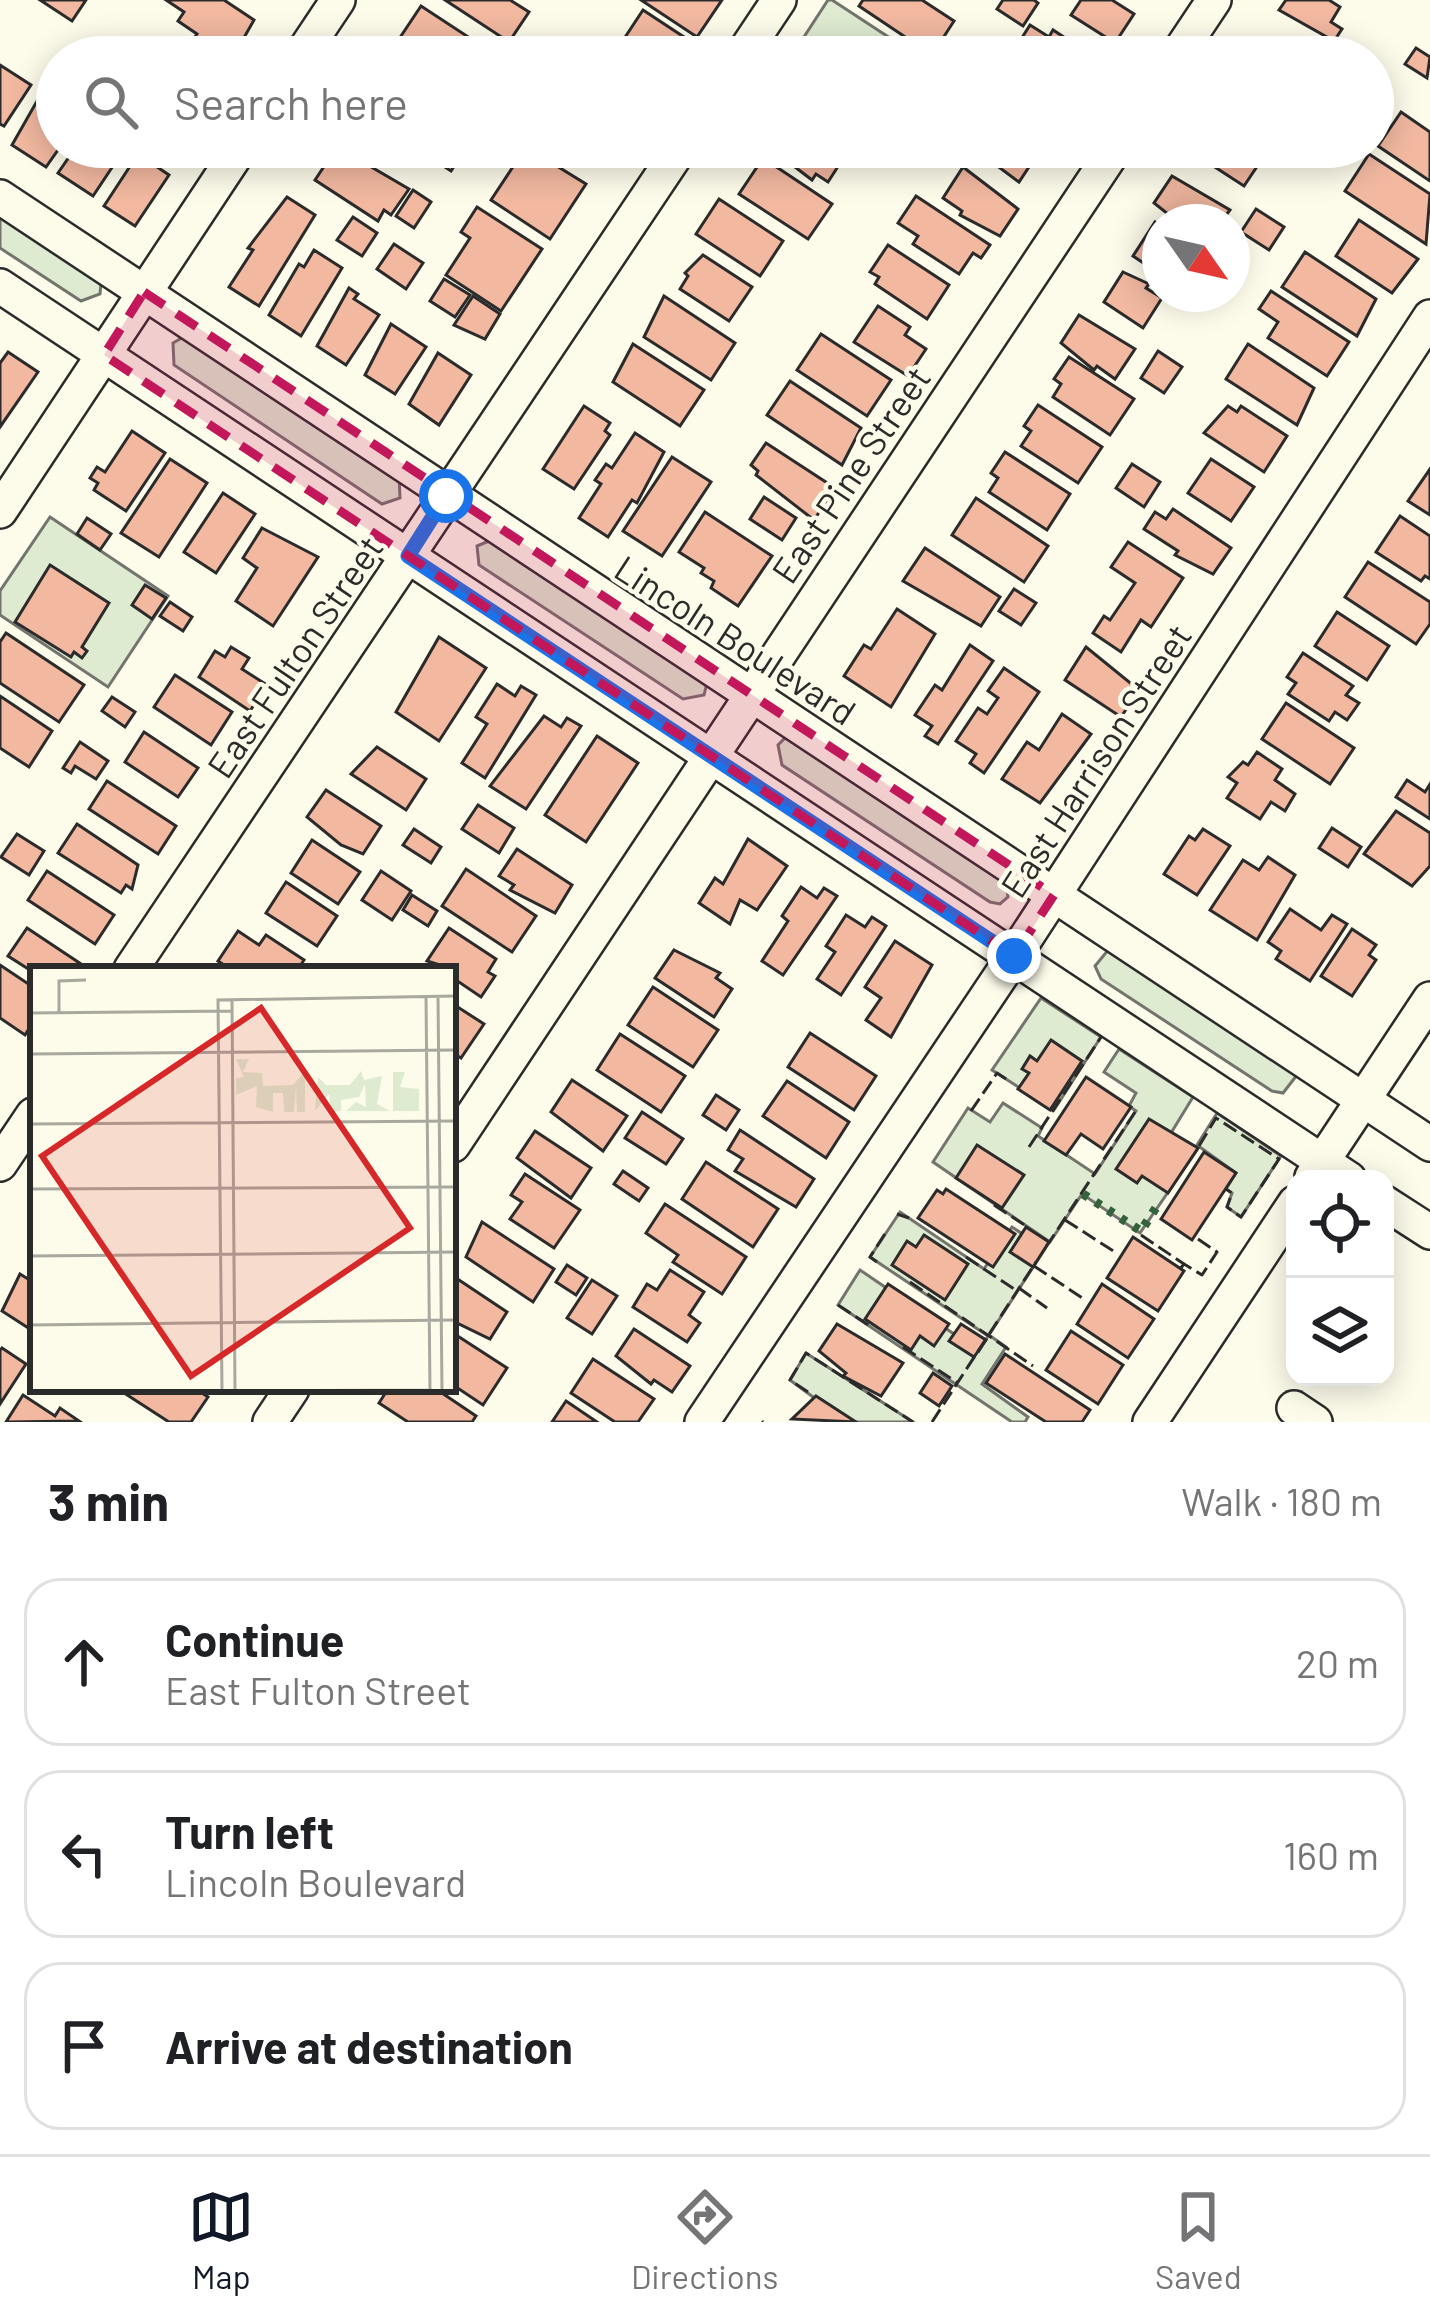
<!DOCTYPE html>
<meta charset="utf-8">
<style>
body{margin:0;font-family:Barlow,sans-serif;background:#f6f6f6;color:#202124}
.controls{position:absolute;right:36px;bottom:36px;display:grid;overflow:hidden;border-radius:24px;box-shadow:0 6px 30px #0003}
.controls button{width:108px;height:108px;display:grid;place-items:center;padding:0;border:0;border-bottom:3px solid #e0e0e0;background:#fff;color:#202124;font:60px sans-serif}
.compass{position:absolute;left:1142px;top:204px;width:108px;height:108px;border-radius:50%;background:#fff;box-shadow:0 6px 30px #0003;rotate:124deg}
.stop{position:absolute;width:36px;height:36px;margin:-27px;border:9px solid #1a73e8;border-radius:50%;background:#fff}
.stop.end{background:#1a73e8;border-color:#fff;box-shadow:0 3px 12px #0008}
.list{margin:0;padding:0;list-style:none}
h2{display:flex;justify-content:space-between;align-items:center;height:156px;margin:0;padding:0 48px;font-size:51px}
h2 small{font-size:39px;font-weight:400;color:#757577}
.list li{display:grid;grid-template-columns:78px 1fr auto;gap:36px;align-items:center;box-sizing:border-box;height:168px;margin:0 24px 24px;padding:0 24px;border:3px solid #e0e0e0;border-radius:36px}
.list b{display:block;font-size:45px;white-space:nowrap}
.list p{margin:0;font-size:39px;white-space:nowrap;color:#757577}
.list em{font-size:39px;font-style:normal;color:#757577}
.icon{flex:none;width:66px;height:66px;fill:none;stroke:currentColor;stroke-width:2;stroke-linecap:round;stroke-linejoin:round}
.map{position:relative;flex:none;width:1430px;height:1422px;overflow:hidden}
.search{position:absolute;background:#fff;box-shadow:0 6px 30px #0003;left:36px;right:36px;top:36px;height:132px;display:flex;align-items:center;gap:30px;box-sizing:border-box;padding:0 42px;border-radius:66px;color:#757577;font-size:45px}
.sheet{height:732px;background:#fff}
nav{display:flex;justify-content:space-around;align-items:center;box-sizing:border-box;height:168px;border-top:3px solid #e0e0e0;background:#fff;font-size:33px;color:#757577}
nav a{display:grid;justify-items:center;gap:6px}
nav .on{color:#111827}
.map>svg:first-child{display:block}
</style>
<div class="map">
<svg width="1430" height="1422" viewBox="0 0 1430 1422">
<rect width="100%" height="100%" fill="#fdfbea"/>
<g fill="#deebd1" stroke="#74746e" stroke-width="3">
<path d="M828,0H832L919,57H821L800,43Z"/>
<path d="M0,210L101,283L100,294L81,301L0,248Z"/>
<path d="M185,336L399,476L400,498L382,504L174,365L173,343Z"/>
<path d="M50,517L168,596L108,687L0,615V591Z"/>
<path d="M496,538L707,683L704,695L683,699L479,565L477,546Z"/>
<path d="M785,738L799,739L1005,877L1008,897L1000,904L990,902L782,765L778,745Z"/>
<path d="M1109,949L1297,1075L1283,1093L1272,1091L1101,979L1095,966Z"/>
<path d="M1041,998L1101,1037L1054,1110L992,1070Z"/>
<path d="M1119,1049L1193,1097L1171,1133L1197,1150L1140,1233L1082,1194L1050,1242L933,1162L968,1108L990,1122L1003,1103L1042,1128L1038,1136L1095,1174L1136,1111L1129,1106L1136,1093L1104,1072Z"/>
<path d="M1217,1113L1281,1156L1241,1217L1227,1207L1232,1193L1226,1189L1236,1173L1197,1145Z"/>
<path d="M900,1212L984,1269L1012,1227L1045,1249L989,1335L1006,1347L982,1384L1028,1417L1025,1422H1012L838,1305L860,1270L979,1351L988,1336L870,1257Z"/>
<path d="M806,1353L913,1422H847L790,1380Z"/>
</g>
<g fill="#f2b8a0" stroke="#2b2b2b" stroke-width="3">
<path d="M40,0H86L72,21Z"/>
<path d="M166,0H224L254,20L233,57H192L200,45L193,40L197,34L178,21L184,12Z"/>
<path d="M445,0H510L529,12L509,42Z"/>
<path d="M641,0H722L697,37Z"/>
<path d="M863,0H922L954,21L932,55L859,6Z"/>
<path d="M1003,0H1034L1038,3L1023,26L997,9Z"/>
<path d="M1081,0H1112L1134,14L1115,43L1071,15Z"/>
<path d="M1286,0H1329L1340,7L1331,22L1342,29L1334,41L1279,10Z"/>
<path d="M421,6L479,44L480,57H426L399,39Z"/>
<path d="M643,10L693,43L683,57H612Z"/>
<path d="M1030,25L1049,37L1053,30L1094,57H1038L1018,44Z"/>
<path d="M1416,48L1430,57L1427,78L1405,64Z"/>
<path d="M0,65L31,85L4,126L0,124Z"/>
<path d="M49,80L57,85L60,147L46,167L12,145Z"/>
<path d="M1401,112L1430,132V181L1378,146Z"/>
<path d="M76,147L125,148L93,196L58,173Z"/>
<path d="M337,147L409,189L391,215L384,210L378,221L315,180Z"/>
<path d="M430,147H447L461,156L451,171L425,154Z"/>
<path d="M526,147L586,184L550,239L491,200Z"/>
<path d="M769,147H842L848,151L828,182L816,174L812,180Z"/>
<path d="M972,147H1042L1019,182Z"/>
<path d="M1208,147H1270L1244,186L1201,158Z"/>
<path d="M138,154L169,175L135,226L104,206Z"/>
<path d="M1369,154L1430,194L1426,244L1345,191Z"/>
<path d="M763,158L832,204L808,239L739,194Z"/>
<path d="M963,167L1018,209L1000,236L960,215L962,211L943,198Z"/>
<path d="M1172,176L1230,210L1221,222H1178L1154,203Z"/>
<path d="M413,190L431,202L414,228L396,216Z"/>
<path d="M916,196L990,245L981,258L973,253L959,274L913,244L918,236L898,223Z"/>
<path d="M287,197L315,215L259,306L229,287L253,250L248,248Z"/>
<path d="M719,199L783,241L760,276L696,234Z"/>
<path d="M477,207L542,249L501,311L446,275L470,238L461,232Z"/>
<path d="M1256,209L1284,227L1269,250L1241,232Z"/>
<path d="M353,217L377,233L362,256L337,240Z"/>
<path d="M1359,220L1418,259L1392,293L1336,256Z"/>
<path d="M1155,222L1160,226V274L1133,256Z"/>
<path d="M394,244L423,263L406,289L377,269Z"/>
<path d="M888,245L949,285L927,319L875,284L879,277L870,272Z"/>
<path d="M314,250L342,268L301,336L269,315L299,264L304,267Z"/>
<path d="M1305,252L1376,299L1357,336L1282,287Z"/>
<path d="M703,255L752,287L729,321L680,289L688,276L685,273Z"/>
<path d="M1123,272L1149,284L1146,288L1162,298L1143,328L1104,302Z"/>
<path d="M444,279L470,295L455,317L430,301Z"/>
<path d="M349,288L358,294L354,299L379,315L346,365L317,346Z"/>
<path d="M1271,291L1349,342L1327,376L1268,338L1278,322L1259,309Z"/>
<path d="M473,296L500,314L485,339L454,325Z"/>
<path d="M664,296L735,343L711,380L644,337Z"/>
<path d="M878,306L910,327L905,335L926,349L908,376L854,342Z"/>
<path d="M1079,315L1135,349L1115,379L1097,366L1094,370L1061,343Z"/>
<path d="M391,324L426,347L395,394L365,375Z"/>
<path d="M821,334L891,380L867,416L797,370Z"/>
<path d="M633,344L704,390L680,426L613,382Z"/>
<path d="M1248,344L1314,388L1297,425L1226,379Z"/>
<path d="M1158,351L1182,367L1164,393L1141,378Z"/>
<path d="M8,352L38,372L0,427V363Z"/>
<path d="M438,353L471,375L439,425L409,404Z"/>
<path d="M1069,357L1134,399L1110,435L1053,397L1061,384L1054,379Z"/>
<path d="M790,381L861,428L842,465L767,415Z"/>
<path d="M1038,405L1102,447L1078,483L1021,446L1031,431L1024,426Z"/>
<path d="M584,406L610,423L605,431L610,435L574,489L543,469Z"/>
<path d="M1228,406L1237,412L1241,406L1287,436L1264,472L1204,433Z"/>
<path d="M132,431L165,453L126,511L94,490L98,483L90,478L97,467L105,472Z"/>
<path d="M635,433L664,452L637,503L632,500L608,537L579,518L601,484L595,480L606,464L612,468Z"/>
<path d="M766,443L835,488L814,520L756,475L758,471L751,465Z"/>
<path d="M1005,452L1070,494L1047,530L989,492L998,478L991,473Z"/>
<path d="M672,457L711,482L662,556L623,531Z"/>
<path d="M170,459L207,483L159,557L121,533Z"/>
<path d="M1211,459L1254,487L1231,521L1188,493Z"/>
<path d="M1132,464L1160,482L1144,507L1116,488Z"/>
<path d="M1430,469V515L1408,501Z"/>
<path d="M223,493L255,514L216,573L184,552Z"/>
<path d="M764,497L796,518L782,540L750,519Z"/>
<path d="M976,498L1048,546L1024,582L952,535Z"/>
<path d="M1173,509L1231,548L1213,574L1175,555L1178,551L1144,529L1155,512L1166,519Z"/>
<path d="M705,512L772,556L738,606L711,588L714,581L701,573L704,568L679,552Z"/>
<path d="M1400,516L1430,536V579L1425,576L1421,581L1376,552Z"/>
<path d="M87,518L111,534L100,550L77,534Z"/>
<path d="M262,528L318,557L273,626L236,601L257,568L243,558Z"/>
<path d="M1128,542L1183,578L1151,627L1141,620L1121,652L1093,633L1104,616L1110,620L1135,583L1111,567Z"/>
<path d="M925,548L1000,597L981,626L903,581Z"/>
<path d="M1368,562L1430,602V624L1416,644L1345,597Z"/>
<path d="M50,565L109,603L82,647L87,651L82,658L74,652L71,657L15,622Z"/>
<path d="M145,585L166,598L152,619L132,605Z"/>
<path d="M1014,589L1036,603L1021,625L999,611Z"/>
<path d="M170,602L192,617L183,631L160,616Z"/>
<path d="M897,609L935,634L891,707L844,676L864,645L871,649Z"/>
<path d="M1337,612L1389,646L1367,680L1315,646Z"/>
<path d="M6,633L84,685L59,722L0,683V642Z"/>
<path d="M439,637L486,668L439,741L396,712Z"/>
<path d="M970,645L993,661L938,744L925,736L932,726L915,715L935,685L942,690Z"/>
<path d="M231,647L249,658L242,669L267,685L250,711L199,677L215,651L225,657Z"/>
<path d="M1086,647L1139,690L1121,717L1065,680Z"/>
<path d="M1303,653L1353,686L1346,695L1359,703L1347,720L1335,712L1329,721L1288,694L1296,683L1287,677Z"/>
<path d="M1004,668L1039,692L984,773L970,763L976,754L956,741L978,708L987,714L998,698L988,691Z"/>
<path d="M175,675L232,712L211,745L154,707Z"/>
<path d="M497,684L515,696L521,686L536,695L485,778L462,763L487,724L476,717Z"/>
<path d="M0,696L52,731L29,767L0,748Z"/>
<path d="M112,697L135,712L125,727L102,711Z"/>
<path d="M1286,703L1354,748L1330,784L1262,739Z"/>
<path d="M1062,714L1091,734L1040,803L1002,779L1027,742L1039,750Z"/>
<path d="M544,716L561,727L567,718L581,726L526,809L490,786Z"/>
<path d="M144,732L198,768L178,797L125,762Z"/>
<path d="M597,736L638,763L586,842L545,815Z"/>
<path d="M80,742L108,761L96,779L75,766L71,773L63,768Z"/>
<path d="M377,747L426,779L406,810L351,774Z"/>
<path d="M1257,752L1282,769L1275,780L1295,794L1285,811L1271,802L1260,819L1227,798L1237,783L1228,777L1243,762L1248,765Z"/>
<path d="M1407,780L1425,792L1430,784V819L1396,797Z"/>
<path d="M107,781L176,826L158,854L89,809Z"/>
<path d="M326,790L381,826L363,854L341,845L307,817Z"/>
<path d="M478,805L514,828L499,853L462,829Z"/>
<path d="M1396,811L1430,833V866L1412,886L1364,854Z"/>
<path d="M77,824L138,865L132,889L126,885L121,893L58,853Z"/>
<path d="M1332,828L1361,847L1348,867L1319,848Z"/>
<path d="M414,829L441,847L431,863L403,845Z"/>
<path d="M1203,829L1230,846L1197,895L1164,874L1189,836L1195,840Z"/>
<path d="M17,834L44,851L29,875L1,857Z"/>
<path d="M748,839L787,866L757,910L740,900L730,924L699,903L715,878L723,884Z"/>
<path d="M312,840L360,872L338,904L291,873Z"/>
<path d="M517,849L572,885L555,913L510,890L514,885L499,876Z"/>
<path d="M1268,857L1295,875L1257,940L1210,910L1243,860L1259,870Z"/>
<path d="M466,869L536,916L512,952L442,906Z"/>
<path d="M47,871L114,915L95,944L28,900Z"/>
<path d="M381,871L411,891L392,920L362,900Z"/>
<path d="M286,882L337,916L317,946L266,913Z"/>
<path d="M801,887L817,898L824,888L837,896L783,975L762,961L788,921L782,916Z"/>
<path d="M412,895L437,911L428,926L403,910Z"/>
<path d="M1290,909L1321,930L1332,915L1347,924L1310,981L1276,959L1281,951L1268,942Z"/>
<path d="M846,915L865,927L872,917L886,926L841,995L817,979L835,952L826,946Z"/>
<path d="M27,928L84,966L82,969L33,972L8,956Z"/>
<path d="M449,928L496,959L488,972L495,976L481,997L453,978V969L427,961Z"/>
<path d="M1352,929L1376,945L1369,955L1376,960L1352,996L1321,976Z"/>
<path d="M238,931L259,945L266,935L304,960L298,969H230L218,961Z"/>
<path d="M895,941L932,965L891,1037L866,1020L881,998L865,987Z"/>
<path d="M674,950L720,973L716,978L732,989L714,1017L655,978Z"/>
<path d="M0,965L33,987V1022L25,1035L0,1018Z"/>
<path d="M653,987L718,1030L693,1067L628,1025Z"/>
<path d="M453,1004L484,1024L461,1058L453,1053Z"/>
<path d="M810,1033L876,1076L854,1110L788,1067Z"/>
<path d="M620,1034L685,1076L661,1112L597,1070Z"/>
<path d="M1051,1040L1082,1061L1050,1110L1018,1089L1029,1073L1022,1069L1030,1056L1037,1061Z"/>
<path d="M1086,1077L1131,1107L1103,1149L1081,1134L1066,1155L1044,1141Z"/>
<path d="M572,1080L627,1116L603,1151L551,1112Z"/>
<path d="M787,1081L849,1122L826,1158L763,1116Z"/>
<path d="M716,1095L739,1110L726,1130L703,1115Z"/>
<path d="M642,1112L683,1139L666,1164L625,1138Z"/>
<path d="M1149,1119L1198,1148L1168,1193L1142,1176L1137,1183L1116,1169Z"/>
<path d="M740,1130L814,1179L796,1207L735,1171L743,1159L728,1150Z"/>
<path d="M535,1131L591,1168L571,1198L517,1158Z"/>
<path d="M977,1145L1024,1175L1002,1208L956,1178Z"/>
<path d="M1204,1152L1236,1173L1192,1240L1161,1219Z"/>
<path d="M706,1162L778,1209L753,1247L682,1199Z"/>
<path d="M623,1171L648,1188L639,1201L614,1184Z"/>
<path d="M525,1174L580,1210L554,1248L510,1219L522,1202L511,1195Z"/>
<path d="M946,1189L1015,1234L993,1267L918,1218L937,1190L943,1194Z"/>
<path d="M665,1204L746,1257L722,1294L673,1262L678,1255L646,1233Z"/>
<path d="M482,1222L554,1269L533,1302L466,1257Z"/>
<path d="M1026,1227L1049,1242L1033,1267L1010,1252Z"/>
<path d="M924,1235L968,1264L945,1300L892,1265L907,1241L916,1247Z"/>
<path d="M1133,1237L1184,1271L1158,1311L1107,1278Z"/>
<path d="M567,1265L587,1278L576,1295L556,1282Z"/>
<path d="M670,1270L704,1292L689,1315L700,1323L687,1342L633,1307L647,1284L657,1290Z"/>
<path d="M20,1274L33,1282V1331L2,1311Z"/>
<path d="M453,1276L507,1312L490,1339L453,1321Z"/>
<path d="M592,1280L617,1296L592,1334L567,1318Z"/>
<path d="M888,1284L949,1324L934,1346L920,1336L911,1350L865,1319Z"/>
<path d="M1102,1284L1154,1319L1128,1358L1077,1324Z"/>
<path d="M837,1324L903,1363L881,1396L843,1376L846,1373L819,1351Z"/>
<path d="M961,1324L986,1340L974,1357L949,1341Z"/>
<path d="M634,1329L690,1366L672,1392L654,1380L651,1384L616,1356Z"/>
<path d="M1071,1331L1123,1365L1098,1404L1046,1370Z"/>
<path d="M453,1333L507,1368L483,1405L453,1385Z"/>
<path d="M2,1348L26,1364L0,1404V1350Z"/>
<path d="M1005,1354L1090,1410L1082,1422H1046L986,1383Z"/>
<path d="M593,1359L654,1399L638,1422H615L571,1393Z"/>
<path d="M933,1373L952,1386L939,1406L920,1393Z"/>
<path d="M118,1389H196L208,1397L191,1422H169Z"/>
<path d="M388,1389H436L476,1416L472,1422H408L379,1403Z"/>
<path d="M23,1395L55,1416L60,1408L79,1421L6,1422Z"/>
<path d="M816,1396L856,1422L792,1419Z"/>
<path d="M566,1401L597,1422H552Z"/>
</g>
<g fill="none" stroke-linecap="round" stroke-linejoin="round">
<defs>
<g id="minor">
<path d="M300,57L338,0"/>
<path d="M741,57L779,0"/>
<path d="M1176,57L1214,0"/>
<path d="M0,197L1430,1144"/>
<path d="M0,286L1349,1179"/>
<path d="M0,511L241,147"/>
<path d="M131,969L681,147"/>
<path d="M453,1145L1116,147"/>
<path d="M0,1164L33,1115"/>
<path d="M1312,1177L1430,999"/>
<path d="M1385,1203L1430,1232"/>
<path d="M1294,1408L1315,1422"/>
<path d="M270,1422L292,1389"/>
<path d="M702,1422L1014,956L1430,317"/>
<path d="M1150,1422L1295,1203"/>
</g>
</defs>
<use href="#minor" stroke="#2b2b2b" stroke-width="38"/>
<use href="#minor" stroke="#fdfbea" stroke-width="33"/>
<path stroke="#34623c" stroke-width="9" stroke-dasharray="6 9" stroke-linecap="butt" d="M1083,1194L1141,1231L1157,1206"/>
<g stroke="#2b2b2b" stroke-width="3" stroke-dasharray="15 6" stroke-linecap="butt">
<path d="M971,1111L997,1073L1009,1081"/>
<path d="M1199,1146L1216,1118L1279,1159L1241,1217L1227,1207L1232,1193L1226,1189"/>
<path d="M1029,1147L1101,1037"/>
<path d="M994,1205L1029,1228"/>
<path d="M897,1214L909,1218"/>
<path d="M1065,1220L1115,1252"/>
<path d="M1141,1235L1184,1264"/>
<path d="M1046,1247L1135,1112"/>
<path d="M966,1257L1017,1291"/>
<path d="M877,1262L870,1257L888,1229"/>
<path d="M1034,1266L1084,1299"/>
<path d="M1180,1269L1184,1264L1202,1275L1217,1252L1195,1237"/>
<path d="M910,1282L1033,1366"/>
<path d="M1019,1288L1047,1308"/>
<path d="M838,1305L873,1328"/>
<path d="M903,1347L958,1383"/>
<path d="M808,1392L790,1380L806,1353L913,1422"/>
<path d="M762,1421L763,1422"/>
<path d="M932,1422L1036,1262"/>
</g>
</g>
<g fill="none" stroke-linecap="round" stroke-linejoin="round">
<path stroke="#1a73e8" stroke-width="15" d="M446,496L408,556L1014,956"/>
</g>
<path fill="#c2185b" fill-opacity="0.2" stroke="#c2185b" stroke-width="9" stroke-dasharray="24 15" stroke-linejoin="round" d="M144,292L1054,895L1014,956L104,355Z"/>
<g text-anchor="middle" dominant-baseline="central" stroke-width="9" stroke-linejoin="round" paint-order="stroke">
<g font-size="36" fill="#2b2b2b" stroke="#fdfbea">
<text transform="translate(850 474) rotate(-56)">East Pine Street</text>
<text transform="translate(736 639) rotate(33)">Lincoln Boulevard</text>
<text transform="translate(294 656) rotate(-56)">East Fulton Street</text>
<text transform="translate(1095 760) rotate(-57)">East Harrison Street</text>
</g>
</g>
<g transform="translate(30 966)">
<rect width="426" height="426" fill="#fdfbea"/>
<path d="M206,93H219L213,106L232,107L233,120L263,119L275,105V146H267L266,119L264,146H254L253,127H243V146L226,141L227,120L206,129V112L214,111ZM331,105L334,114L352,110L347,138L360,145H316L326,136L336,141L335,118L329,131L311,134V145L301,146L299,128L285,145L288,111L296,119H320ZM363,106H375L370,121L389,123V145H363Z" fill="#deebd1"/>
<path fill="none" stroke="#a9a89e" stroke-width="3" d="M396,30L400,425M408,30L412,425M202,33L205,425M0,47L202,45M29,47V15L56,14M0,88L426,84M0,158L426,155M0,223L426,221M0,290L426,286M0,359L426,354M144,425L399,424M192,425L188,34L426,30"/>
<path fill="#d62828" fill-opacity="0.15" stroke="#d62828" stroke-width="6" d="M231,42L380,262L161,410L12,190Z"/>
<rect width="426" height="426" fill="none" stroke="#2b2b2b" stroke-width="6"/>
</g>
</svg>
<div class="controls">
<button><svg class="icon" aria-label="locate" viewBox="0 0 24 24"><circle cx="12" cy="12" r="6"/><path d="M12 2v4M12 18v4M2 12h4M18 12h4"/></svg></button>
<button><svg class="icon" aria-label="layers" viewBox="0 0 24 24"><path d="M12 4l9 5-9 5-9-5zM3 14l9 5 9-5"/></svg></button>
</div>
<svg class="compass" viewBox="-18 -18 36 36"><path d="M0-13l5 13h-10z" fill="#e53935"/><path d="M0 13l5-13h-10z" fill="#757577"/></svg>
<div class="stop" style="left:446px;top:496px"></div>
<div class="stop end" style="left:1014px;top:956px"></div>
<div class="search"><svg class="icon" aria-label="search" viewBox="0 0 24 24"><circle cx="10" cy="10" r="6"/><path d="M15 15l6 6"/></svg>Search here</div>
</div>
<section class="sheet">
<h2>3 min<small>Walk · 180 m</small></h2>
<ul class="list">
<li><svg class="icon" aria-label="ahead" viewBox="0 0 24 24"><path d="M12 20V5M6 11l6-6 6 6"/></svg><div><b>Continue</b><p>East Fulton Street</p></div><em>20 m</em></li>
<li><svg class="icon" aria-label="left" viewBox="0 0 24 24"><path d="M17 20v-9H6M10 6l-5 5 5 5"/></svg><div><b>Turn left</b><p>Lincoln Boulevard</p></div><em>160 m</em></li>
<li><svg class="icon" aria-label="arrive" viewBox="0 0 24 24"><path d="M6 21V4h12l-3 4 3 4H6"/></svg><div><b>Arrive at destination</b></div></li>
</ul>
</section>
<nav>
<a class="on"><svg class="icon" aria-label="map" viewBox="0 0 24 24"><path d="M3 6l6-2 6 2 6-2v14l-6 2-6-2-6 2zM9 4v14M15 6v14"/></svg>Map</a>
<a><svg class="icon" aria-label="directions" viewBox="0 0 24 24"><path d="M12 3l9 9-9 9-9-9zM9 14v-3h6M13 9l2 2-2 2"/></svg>Directions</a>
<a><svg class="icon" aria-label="saved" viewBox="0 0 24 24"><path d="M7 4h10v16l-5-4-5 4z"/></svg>Saved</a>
</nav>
